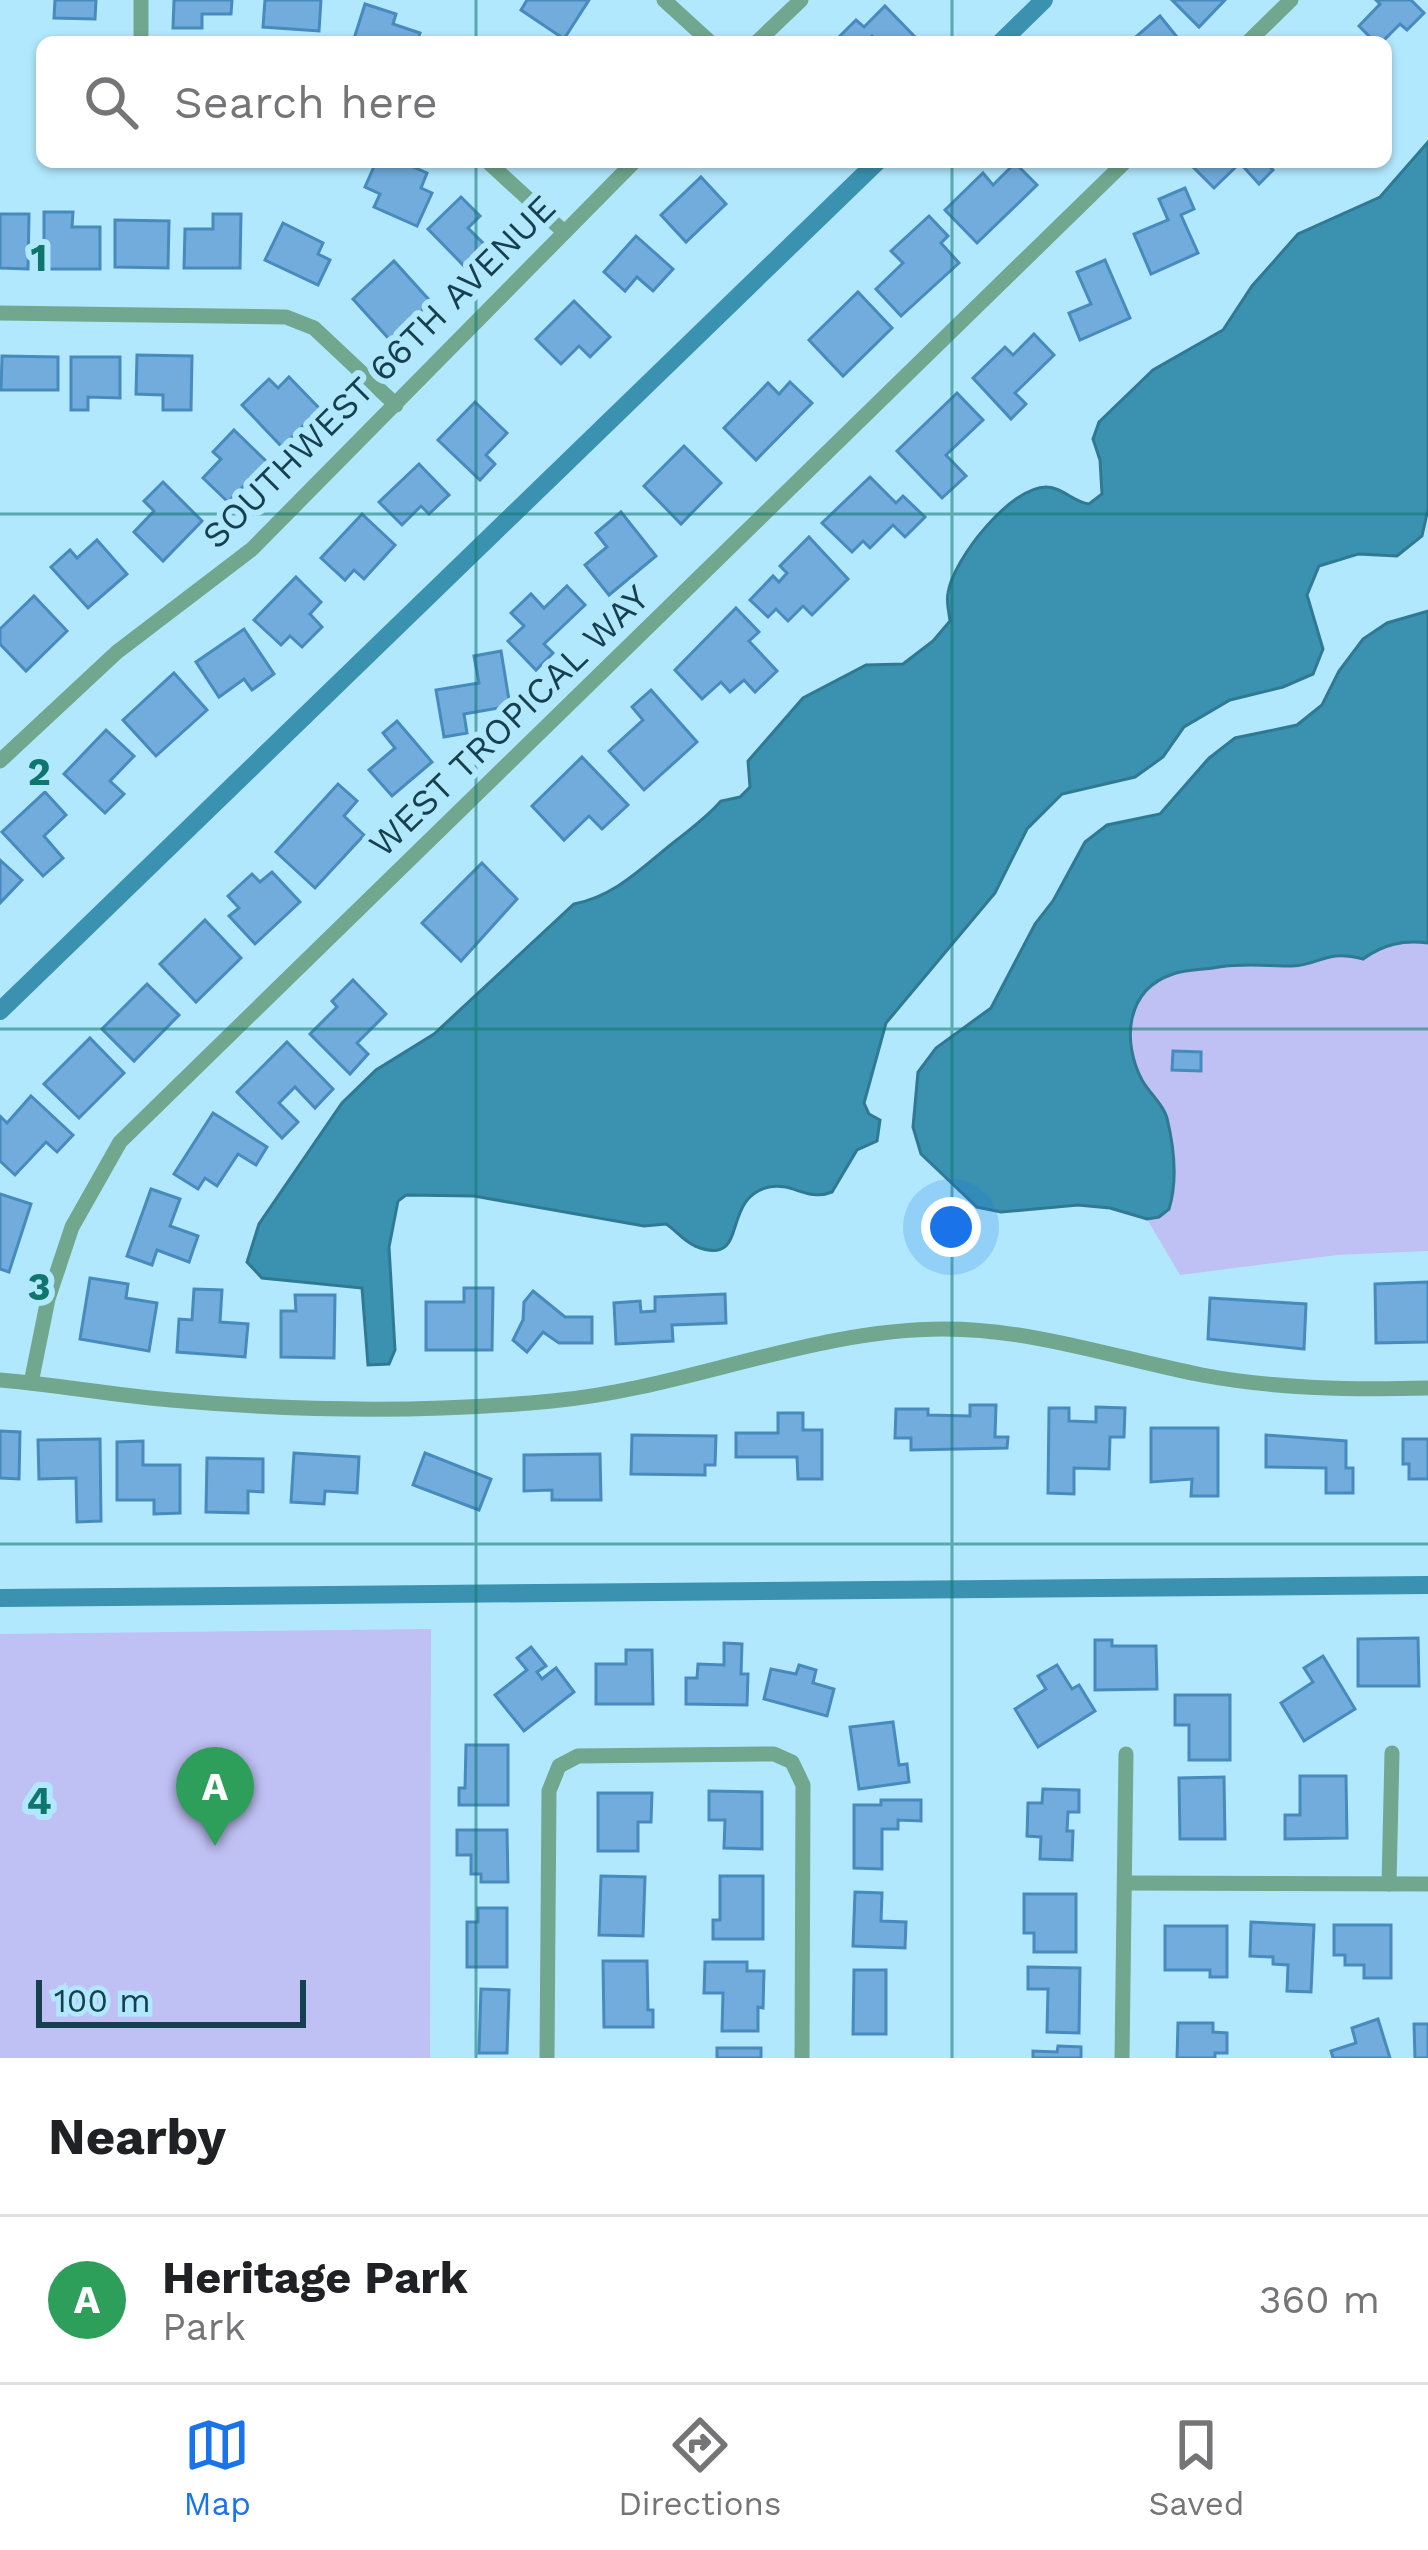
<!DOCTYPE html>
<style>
body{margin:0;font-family:"Work Sans",sans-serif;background:#f2f2f2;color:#202124}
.scale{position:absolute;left:36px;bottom:30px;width:270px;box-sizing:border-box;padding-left:12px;border:6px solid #16404f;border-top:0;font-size:33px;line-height:42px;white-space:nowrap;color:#16404f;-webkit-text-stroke:9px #b2e8fd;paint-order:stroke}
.you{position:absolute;left:951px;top:1227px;width:42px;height:42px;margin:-30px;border:9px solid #fff;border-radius:50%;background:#1a73e8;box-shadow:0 0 0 18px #1a73e833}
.badge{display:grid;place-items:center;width:78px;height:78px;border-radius:50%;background:#1a73e8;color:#fff;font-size:39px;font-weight:700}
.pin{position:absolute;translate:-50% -99px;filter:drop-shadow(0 3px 6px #0008)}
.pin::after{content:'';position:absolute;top:63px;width:42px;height:36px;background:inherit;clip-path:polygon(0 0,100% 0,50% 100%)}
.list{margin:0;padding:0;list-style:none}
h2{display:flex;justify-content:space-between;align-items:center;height:156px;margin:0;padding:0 48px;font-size:51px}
h2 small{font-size:39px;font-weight:400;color:#757577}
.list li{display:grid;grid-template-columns:78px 1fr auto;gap:36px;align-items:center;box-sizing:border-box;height:168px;padding:0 48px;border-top:3px solid #e0e0e0}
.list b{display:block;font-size:45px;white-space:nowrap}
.list p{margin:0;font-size:39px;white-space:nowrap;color:#757577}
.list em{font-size:39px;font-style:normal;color:#757577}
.icon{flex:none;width:66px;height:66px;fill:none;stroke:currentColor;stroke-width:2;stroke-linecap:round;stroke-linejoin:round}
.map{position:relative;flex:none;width:1428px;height:2058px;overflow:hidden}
.search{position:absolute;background:#fff;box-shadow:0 3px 9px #0004;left:36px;right:36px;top:36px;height:132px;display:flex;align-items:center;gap:30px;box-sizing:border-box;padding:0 42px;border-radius:18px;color:#757577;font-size:45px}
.sheet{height:324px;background:#fff}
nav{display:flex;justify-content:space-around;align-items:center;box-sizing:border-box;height:168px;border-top:3px solid #e0e0e0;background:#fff;font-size:33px;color:#757577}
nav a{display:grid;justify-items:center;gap:6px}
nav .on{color:#1a73e8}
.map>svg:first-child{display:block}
</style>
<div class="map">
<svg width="1428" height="2058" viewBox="0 0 1428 2058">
<rect width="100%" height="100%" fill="#b2e8fd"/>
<g fill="#bfc0f4">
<path d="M1410,941L1428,943V1251L1337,1255L1180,1275L1147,1219L1159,1217L1169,1143L1167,1113L1143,1081L1130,1054L1128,1028L1137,1003L1153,985L1173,974L1239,963L1297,966L1340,953L1363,959L1381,947Z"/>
<path d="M431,1629L430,2058H0V1634Z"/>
</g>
<g fill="#3a92b0" stroke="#2f7993" stroke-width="3">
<path d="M1428,142V509L1422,536L1397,556L1358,554L1319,566L1307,595L1323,649L1313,674L1283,687L1230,700L1184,727L1163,757L1135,777L1062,794L1027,829L995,893L886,1023L864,1103L869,1114L880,1120L877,1141L857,1150L832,1192C807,1202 793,1182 769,1187C719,1198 751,1269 695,1246C682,1240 676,1230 666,1224L644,1226L474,1196L406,1195L398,1201L389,1247L395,1350L389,1364L368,1365L362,1288L262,1278L247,1262L259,1224L342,1103L376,1070L434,1034L574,904C618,895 644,865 678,839C694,826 707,817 721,801L740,797L750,787L748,761L803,698L866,665L903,664L933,641L950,621C949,612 946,601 948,593C953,559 1011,486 1047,487C1062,487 1073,502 1089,504L1102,494L1100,460L1093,439L1099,422L1153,370L1223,330L1252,286L1298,234L1380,197Z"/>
<path d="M1428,611V943C1403,940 1384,944 1363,959C1324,949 1322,965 1292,966C1266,966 1245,963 1219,967C1205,970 1187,969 1173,974C1125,990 1122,1042 1142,1080C1149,1093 1164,1105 1167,1118C1174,1147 1178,1180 1169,1209L1159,1217L1147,1219L1110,1208L1078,1205L1001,1212L977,1207L921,1154L913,1127L918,1072L936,1048L991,1008L1035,924L1053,901L1085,842L1107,825L1160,814L1209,758L1235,738L1297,725L1322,705L1339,671L1363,639L1387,623Z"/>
</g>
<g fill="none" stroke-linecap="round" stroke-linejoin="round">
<g stroke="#3a92b0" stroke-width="18">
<path d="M1001,42L1044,0"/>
<path d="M0,1011L877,162"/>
<path d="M0,1598L1428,1585"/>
</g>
</g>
<g fill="#71acdd" stroke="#478abe" stroke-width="3">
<path d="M55,0H96L95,19L54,18Z"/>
<path d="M174,0H232L231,14H202V28H173Z"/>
<path d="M265,0H321L319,31L263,27Z"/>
<path d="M527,0H589L564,39L521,10Z"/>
<path d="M1172,0H1225L1199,27Z"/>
<path d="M1376,0H1411L1424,13L1407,30L1400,24L1382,42H1375L1359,26L1380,4Z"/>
<path d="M365,4L396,14L393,24L420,33L417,42H353Z"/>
<path d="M885,6L917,39L914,42H878L872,36L866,42H844L839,37L856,20L864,27Z"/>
<path d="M1160,16L1181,42H1130Z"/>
<path d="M376,162H402L427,173L421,188L432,193L417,226L374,207L380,194L365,187Z"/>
<path d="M1194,162H1265L1273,170L1259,184L1240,163L1214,188L1191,165Z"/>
<path d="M1015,163L1037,185L977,243L945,210L983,173L993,185Z"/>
<path d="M701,177L726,204L686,242L661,215Z"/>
<path d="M1185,188L1194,209L1181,215L1198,253L1151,274L1134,234L1168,220L1159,199Z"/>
<path d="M461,197L480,216L468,228L488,248L467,269L428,229Z"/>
<path d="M44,212H73L72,227H100V269H44Z"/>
<path d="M0,214H29L28,269L0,268Z"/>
<path d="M213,214H241L240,268H184L185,229H213Z"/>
<path d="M929,216L948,236L941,243L959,263L901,316L876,289L903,263L891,251Z"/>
<path d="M115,220L169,221L168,268L115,267Z"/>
<path d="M283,223L323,243L318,254L330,260L318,285L265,260Z"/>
<path d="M636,236L673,269L653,291L637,277L625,291L604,272Z"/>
<path d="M1105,260L1130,318L1080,340L1069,313L1091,304L1077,272Z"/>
<path d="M394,261L431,302L390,340L353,299Z"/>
<path d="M858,292L892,328L843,376L809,340Z"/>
<path d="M574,301L610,337L590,357L579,346L561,364L536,339Z"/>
<path d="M1034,334L1054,355L1015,393L1026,404L1011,419L973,378L1005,347L1013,355Z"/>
<path d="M137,355L192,356L191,410H163V395L136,394Z"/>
<path d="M2,356L58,357V390H1Z"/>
<path d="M71,357H120V398L88,397V410H71Z"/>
<path d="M289,377L320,409L282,447L242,405L269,379L278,388Z"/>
<path d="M790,382L812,403L756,460L724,428L768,383L779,394Z"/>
<path d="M957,393L983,420L946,455L966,476L942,498L897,451Z"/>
<path d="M475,402L507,433L486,455L495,464L480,480L438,440Z"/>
<path d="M234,430L267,462L228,502L203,478L221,459L213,452Z"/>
<path d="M684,446L721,483L681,524L644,486Z"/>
<path d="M419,464L449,495L429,514L421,506L402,525L379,502Z"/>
<path d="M870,477L896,503L903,496L925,517L905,537L893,525L870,548L863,541L852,552L822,523Z"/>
<path d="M163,482L202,521L163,561L134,532L154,511L144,501Z"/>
<path d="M621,512L656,556L609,595L585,565L607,547L596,533Z"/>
<path d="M362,514L395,545L364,579L354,570L345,580L321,558Z"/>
<path d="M809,537L848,579L812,615L803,606L788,621L776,609L768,617L750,600L773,576L779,582L787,573L780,566Z"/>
<path d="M97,540L127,574L88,608L51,567L70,550L77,558Z"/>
<path d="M296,577L321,602L310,614L322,627L302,647L290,636L281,645L254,620Z"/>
<path d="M567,586L585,605L544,644L553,653L536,670L508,641L524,626L511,613L531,594L544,608Z"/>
<path d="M34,596L67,631L26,671L0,644V629Z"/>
<path d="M736,608L759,632L749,641L777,671L755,692L744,680L730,692L721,682L702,699L675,670Z"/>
<path d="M244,629L274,674L252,690L244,679L219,697L196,662Z"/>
<path d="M501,651L510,706L464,714L467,733L444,737L436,690L479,683L474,656Z"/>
<path d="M174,673L207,710L156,756L123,720Z"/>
<path d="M651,690L697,742L644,790L609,751L643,720L632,707Z"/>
<path d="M397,721L432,762L392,796L369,770L395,748L383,733Z"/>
<path d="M106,730L134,756L110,781L124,794L105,813L64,774Z"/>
<path d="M582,757L628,805L602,829L589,816L564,840L532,806Z"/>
<path d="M338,784L357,801L344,816L364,835L315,888L276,852Z"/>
<path d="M45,792L66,815L44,836L63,858L43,876L2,832Z"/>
<path d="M0,860L22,880L0,903Z"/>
<path d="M482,863L517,899L461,961L422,923Z"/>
<path d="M272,872L300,902L255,944L229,916L239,908L228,896L252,874L260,882Z"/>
<path d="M205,920L241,958L196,1002L160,964Z"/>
<path d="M353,980L386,1014L357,1043L368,1054L350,1074L310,1034L337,1007L332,1001Z"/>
<path d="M147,984L179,1015L134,1061L102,1029Z"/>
<path d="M90,1038L124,1073L79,1118L44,1084Z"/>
<path d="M287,1042L333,1089L315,1108L295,1087L279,1103L298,1122L282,1138L237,1092Z"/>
<path d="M1173,1051L1201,1052V1071L1172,1070Z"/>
<path d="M31,1096L73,1135L57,1152L46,1142L15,1175L0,1161V1116L7,1123Z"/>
<path d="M213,1113L267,1147L256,1165L238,1154L217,1186L205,1178L198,1189L174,1174Z"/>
<path d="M151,1189L180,1199L170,1226L198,1236L189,1262L157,1250L152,1265L127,1256Z"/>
<path d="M0,1194L31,1204L9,1272L0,1269Z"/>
<path d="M90,1278L128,1284L126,1298L157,1303L149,1351L80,1339Z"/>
<path d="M1428,1282V1342L1376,1343L1375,1284Z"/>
<path d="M464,1288H493L492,1350H426V1302H464Z"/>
<path d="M194,1289L222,1290L220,1322L248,1324L245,1357L177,1352L179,1319L192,1320Z"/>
<path d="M533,1291L565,1317H592V1343H559L543,1332L527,1352L513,1340L523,1320L524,1302Z"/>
<path d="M725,1294L726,1323L672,1325L673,1341L616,1344L614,1303L640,1301L641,1312L655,1311V1297Z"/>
<path d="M295,1295H335L334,1358L281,1357V1311H296Z"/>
<path d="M1210,1298L1306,1304L1304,1349L1208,1339Z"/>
<path d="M970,1405H996L995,1437H1008L1007,1448L911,1450V1438H895L896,1409H928V1415L970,1416Z"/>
<path d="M1096,1407L1125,1408L1124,1437H1110L1109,1469L1074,1468V1494L1048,1493L1049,1408H1069V1421L1096,1422Z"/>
<path d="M778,1413H803V1430H822V1479H798L797,1457H736V1433H778Z"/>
<path d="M1151,1428H1218V1496H1191L1192,1479L1151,1482Z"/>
<path d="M0,1431L20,1432L19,1479L0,1478Z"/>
<path d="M632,1435L716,1436L715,1465H705V1475L631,1474Z"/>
<path d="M1266,1435L1346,1441V1468H1353V1493H1326V1468L1266,1467Z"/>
<path d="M100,1439L101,1521L77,1522L76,1478L39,1479L38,1440Z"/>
<path d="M1403,1439H1428V1479H1409V1464H1403Z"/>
<path d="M143,1441V1465H180V1513L154,1514V1500H117V1442Z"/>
<path d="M294,1453L359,1457L357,1493L325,1491L324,1504L291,1502Z"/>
<path d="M425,1453L491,1479L479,1510L413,1485Z"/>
<path d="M600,1454L601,1500H552V1490L524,1491V1455Z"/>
<path d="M207,1458L263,1459V1492L248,1491V1513L206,1512Z"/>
<path d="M1418,1638L1419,1686H1358V1639Z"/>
<path d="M1095,1640H1112V1646H1156L1157,1689L1095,1690Z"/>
<path d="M724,1643L742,1644L741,1674H748L747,1705L686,1704V1678H697L698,1664L724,1665Z"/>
<path d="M531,1647L546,1666L537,1672L542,1679L556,1668L574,1692L524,1731L495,1695L527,1670L517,1658Z"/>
<path d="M626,1650H652L653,1704H596V1664H626Z"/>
<path d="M1323,1656L1355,1709L1304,1741L1281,1703L1313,1682L1304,1668Z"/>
<path d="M799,1665L816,1670L813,1683L834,1689L827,1716L764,1699L771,1669L796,1674Z"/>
<path d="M1057,1665L1072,1689L1079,1685L1095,1711L1038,1747L1015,1709L1046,1689L1038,1676Z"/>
<path d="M1175,1695H1230V1760H1189V1725H1175Z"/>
<path d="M893,1722L899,1765L907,1764L909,1782L859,1789L850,1727Z"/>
<path d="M466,1745H508V1805H459V1788H465Z"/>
<path d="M1300,1776H1346L1347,1838L1285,1839V1815H1300Z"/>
<path d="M1224,1777L1225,1839H1180L1179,1778Z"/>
<path d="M1043,1789L1079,1790V1812H1068L1067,1831H1073L1072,1860L1040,1859L1041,1837L1027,1836L1028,1803H1042Z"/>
<path d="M709,1791L762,1792V1849L724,1848L725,1820H709Z"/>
<path d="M598,1793H652L651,1822H638V1851H598Z"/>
<path d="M881,1800H921V1821L898,1820V1829H882V1869L854,1868V1805H881Z"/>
<path d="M457,1830H507L508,1882H481V1874H471V1855H457Z"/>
<path d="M601,1876L645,1877L643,1936L599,1935Z"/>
<path d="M720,1876H763V1939H713V1920H720Z"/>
<path d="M855,1892L882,1893L881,1921L906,1922L905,1948L853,1946Z"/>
<path d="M1024,1894H1076V1952H1034V1933H1024Z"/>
<path d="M478,1908H507V1967H467V1922H478Z"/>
<path d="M1251,1922L1314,1925L1311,1992L1287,1991L1288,1965L1273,1964V1957L1250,1956Z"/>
<path d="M1334,1925H1391V1978H1364V1965H1345V1955H1334Z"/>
<path d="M1165,1926H1227V1977H1210V1970H1165Z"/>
<path d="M603,1961H647L648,2010H653V2027H604Z"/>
<path d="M705,1962H747V1971H764L763,2008L758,2007V2031H722L723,1993H704Z"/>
<path d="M1028,1967L1080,1968L1079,2033L1047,2032L1048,1989H1028Z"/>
<path d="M854,1970H886V2034H853Z"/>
<path d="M481,1989L509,1990L507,2053H479Z"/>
<path d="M1378,2019L1390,2058H1333L1331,2051L1356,2043L1352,2028Z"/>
<path d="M1178,2023H1213V2032L1227,2033V2053H1215V2058H1177Z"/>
<path d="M1414,2024H1428V2058H1415Z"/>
<path d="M1058,2046L1081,2047V2058H1033V2051L1057,2052Z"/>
<rect x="717" y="2048" width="44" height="10"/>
</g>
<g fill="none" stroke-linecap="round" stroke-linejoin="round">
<g stroke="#70a78e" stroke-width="15">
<path d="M141,0V42"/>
<path d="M664,0L710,42"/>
<path d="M757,42L801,0"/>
<path d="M1248,42L1291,0"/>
<path d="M488,162L563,231"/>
<path d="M0,313L286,317L314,328L396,405"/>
<path d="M0,761L117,652L252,549L634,162"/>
<path d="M0,1380C57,1385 114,1395 171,1400C297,1411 426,1413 552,1401C685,1389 810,1329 944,1329C1033,1329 1116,1358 1202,1375C1277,1389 1352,1390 1428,1388"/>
<path d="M31,1383L48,1299L72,1227L120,1142L1125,162"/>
<path d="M1125,1883L1428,1884"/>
<path d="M1389,1884L1392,1753"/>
<path d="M547,2058L549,1791L559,1766L578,1756L774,1754L792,1762L803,1785L802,2058"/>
<path d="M1122,2058L1126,1754"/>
</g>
</g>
<path fill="none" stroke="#0f766e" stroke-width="3" stroke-opacity="0.55" d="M476,0V42M952,0V42M476,162V2058M952,162V2058M0,514H1428M0,1029H1428M0,1544H1428"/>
<g text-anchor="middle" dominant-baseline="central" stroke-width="12" stroke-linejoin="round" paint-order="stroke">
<g font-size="36" fill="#16404f" stroke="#b2e8fd">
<text transform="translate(379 372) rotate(-45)">SOUTHWEST 66TH AVENUE</text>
<text transform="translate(509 721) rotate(-44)">WEST TROPICAL WAY</text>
</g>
</g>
<g font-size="39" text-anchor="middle" font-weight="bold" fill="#0f766e" stroke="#b2e8fd" stroke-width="12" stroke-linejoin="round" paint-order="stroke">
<text x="39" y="271">1</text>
<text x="39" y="785">2</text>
<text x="39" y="1300">3</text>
<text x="39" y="1814">4</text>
</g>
</svg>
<div class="scale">100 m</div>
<div class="you"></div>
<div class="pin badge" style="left:215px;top:1846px;background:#2e9e5b">A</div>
<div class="search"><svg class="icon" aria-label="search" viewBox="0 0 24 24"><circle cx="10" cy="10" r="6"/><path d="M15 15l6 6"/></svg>Search here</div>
</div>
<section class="sheet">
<h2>Nearby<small></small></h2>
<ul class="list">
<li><span class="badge" style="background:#2e9e5b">A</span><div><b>Heritage Park</b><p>Park</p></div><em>360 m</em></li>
</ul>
</section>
<nav>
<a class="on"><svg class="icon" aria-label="map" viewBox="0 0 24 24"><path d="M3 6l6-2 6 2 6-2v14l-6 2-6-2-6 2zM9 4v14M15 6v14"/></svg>Map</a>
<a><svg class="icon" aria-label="directions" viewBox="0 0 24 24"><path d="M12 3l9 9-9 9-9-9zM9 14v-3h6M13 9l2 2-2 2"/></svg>Directions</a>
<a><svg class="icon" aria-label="saved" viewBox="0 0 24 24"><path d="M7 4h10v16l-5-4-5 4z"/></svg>Saved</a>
</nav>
